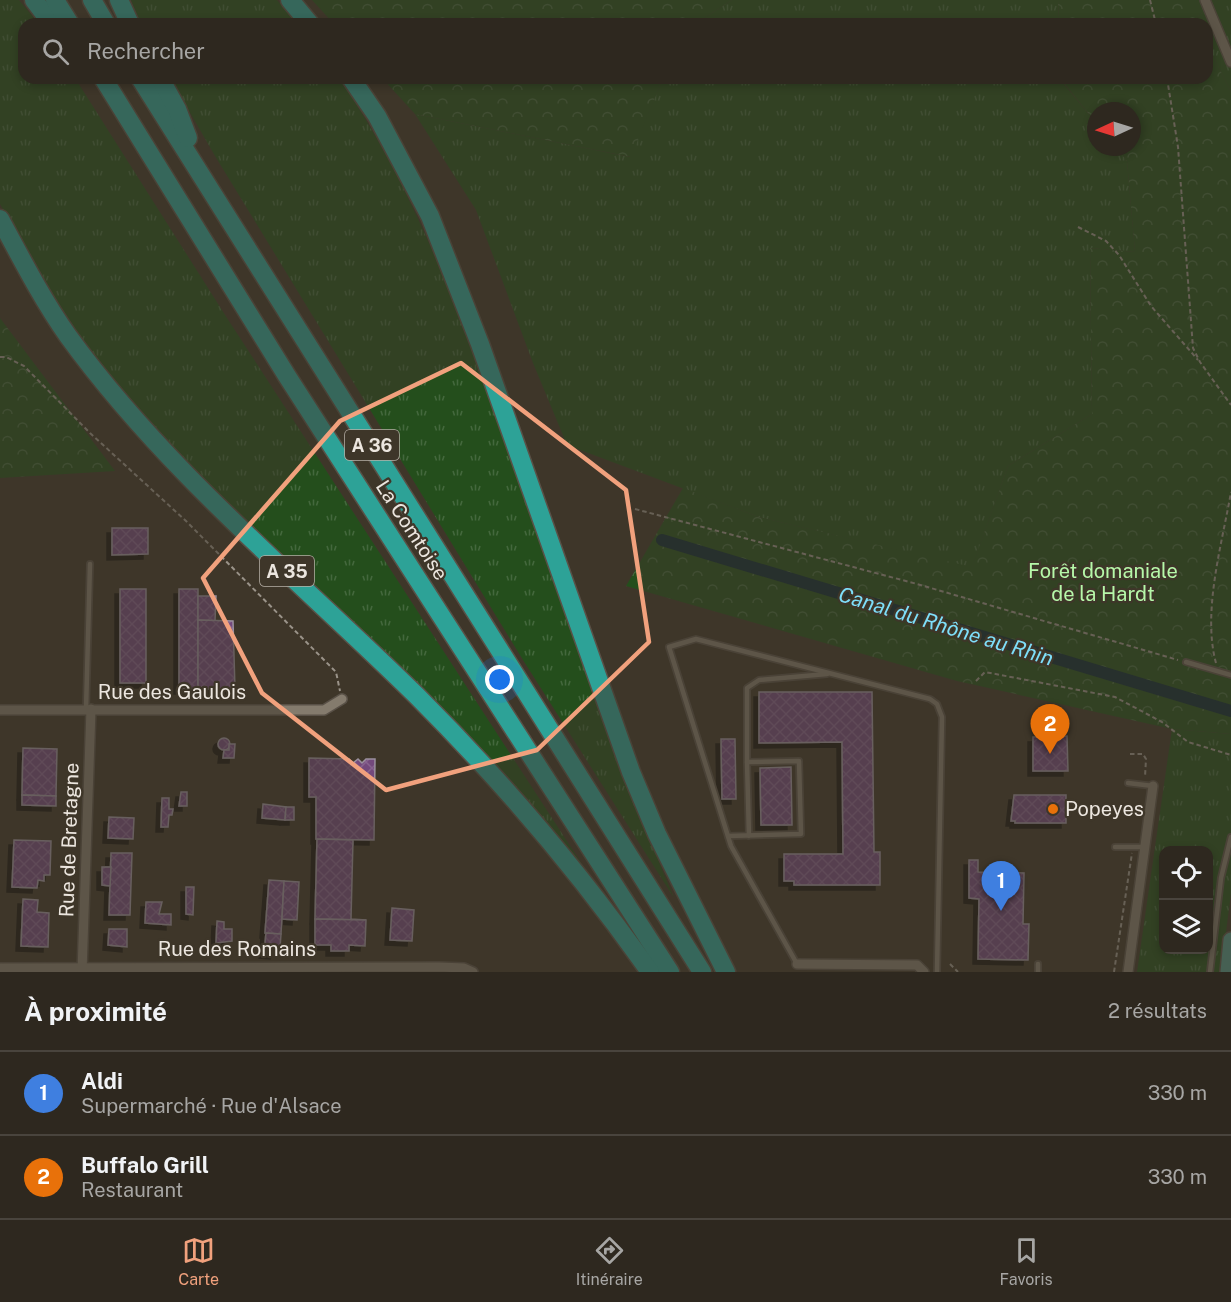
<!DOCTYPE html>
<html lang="fr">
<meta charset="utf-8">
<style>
body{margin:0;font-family:"Public Sans",sans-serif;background:#3a342c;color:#f1f3f6}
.controls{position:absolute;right:18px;bottom:18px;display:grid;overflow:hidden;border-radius:12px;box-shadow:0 3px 9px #0003}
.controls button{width:54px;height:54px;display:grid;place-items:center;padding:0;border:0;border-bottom:2px solid #49443d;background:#2e281f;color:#f1f3f6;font:30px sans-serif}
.compass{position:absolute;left:1087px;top:102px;width:54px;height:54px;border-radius:50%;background:#2e281f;box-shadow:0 3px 9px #0003;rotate:266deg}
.you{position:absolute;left:500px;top:680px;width:21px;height:21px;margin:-15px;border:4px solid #fff;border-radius:50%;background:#1a73e8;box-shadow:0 0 0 9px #1a73e833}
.badge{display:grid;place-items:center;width:39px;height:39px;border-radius:50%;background:#f1a17d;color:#fff;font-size:20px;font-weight:700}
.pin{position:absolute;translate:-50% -50px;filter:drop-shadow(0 2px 3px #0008)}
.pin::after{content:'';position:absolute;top:32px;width:21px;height:18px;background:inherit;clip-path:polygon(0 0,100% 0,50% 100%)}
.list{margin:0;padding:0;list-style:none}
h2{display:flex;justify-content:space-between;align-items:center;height:78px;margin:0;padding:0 24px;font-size:26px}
h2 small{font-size:20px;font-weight:400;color:#a7a6a4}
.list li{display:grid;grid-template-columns:39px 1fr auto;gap:18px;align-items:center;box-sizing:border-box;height:84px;padding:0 24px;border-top:2px solid #49443d}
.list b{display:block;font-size:22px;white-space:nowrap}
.list p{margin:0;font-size:20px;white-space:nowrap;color:#a7a6a4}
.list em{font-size:20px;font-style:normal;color:#a7a6a4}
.icon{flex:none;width:33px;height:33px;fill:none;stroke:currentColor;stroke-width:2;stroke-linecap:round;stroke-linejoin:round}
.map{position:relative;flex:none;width:1231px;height:972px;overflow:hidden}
.search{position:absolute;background:#2e281f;box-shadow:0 3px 9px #0003;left:18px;right:18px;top:18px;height:66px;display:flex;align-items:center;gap:15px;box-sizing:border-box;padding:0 21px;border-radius:18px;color:#a7a6a4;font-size:22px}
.sheet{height:246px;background:#2e281f}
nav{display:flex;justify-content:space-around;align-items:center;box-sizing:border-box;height:84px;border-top:2px solid #49443d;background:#2e281f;font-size:16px;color:#a7a6a4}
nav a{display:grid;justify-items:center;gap:3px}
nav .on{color:#f1a17d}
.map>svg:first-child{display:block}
</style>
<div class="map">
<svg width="1231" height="972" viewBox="0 0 1231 972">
<defs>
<pattern id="grass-tufts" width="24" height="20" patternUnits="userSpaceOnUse" patternTransform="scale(1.5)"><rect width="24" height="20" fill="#244e1c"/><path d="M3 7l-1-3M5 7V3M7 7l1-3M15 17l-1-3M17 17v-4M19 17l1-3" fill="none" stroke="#44683d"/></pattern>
<pattern id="forest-crowns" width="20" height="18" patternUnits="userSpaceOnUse" patternTransform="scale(1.5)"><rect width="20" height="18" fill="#244e1c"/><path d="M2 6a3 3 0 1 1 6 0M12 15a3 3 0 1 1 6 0" fill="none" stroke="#44683d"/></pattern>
<pattern id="building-cross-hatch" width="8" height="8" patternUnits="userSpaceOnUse" patternTransform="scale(1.5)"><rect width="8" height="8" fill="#73497c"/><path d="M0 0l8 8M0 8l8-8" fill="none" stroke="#87638e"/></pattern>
<filter id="shadow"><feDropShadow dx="-5" dy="5" stdDeviation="0" flood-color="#0009"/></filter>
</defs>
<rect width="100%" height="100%" fill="#3e3629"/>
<g fill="url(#grass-tufts)" fill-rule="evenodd">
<path d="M0,0H19L39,24H24V78H75L227,318L615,915L162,440L71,331L0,204Z"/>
<path d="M131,0H277L297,24H141Z"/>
<path d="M732,0H1058L1059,24H695Z"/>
<path d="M1217,0H1231V92L1207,44V24H1197L1195,19Z"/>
<path d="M170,78H339C424,202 471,345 520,486C569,625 617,763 674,898L523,660L215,156Z"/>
<path d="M663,78H1064V84L1096,123V147H1116L1127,161L1135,252L1090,248L1092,414L1008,466L972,568L759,517L567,445L533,363L476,210L415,114L630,157Z"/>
<path d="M1172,729L1231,734V893L1221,972H1137ZM1164,850H1208V950H1164Z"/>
</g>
<g fill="url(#forest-crowns)">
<path d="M312,0H732L695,24H334Z"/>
<path d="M1058,0H1217L1195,19L1197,24H1059Z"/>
<path d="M1207,44L1231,92V734L1172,729L957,681L626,586L683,488L759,517L972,567L1008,466L1092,414L1090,248L1135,252L1127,161L1116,147H1132V111H1096V123L1064,83V78H1207Z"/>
<path d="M382,78H663L631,157L415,114Z"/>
<path d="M0,318L115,471L0,478Z"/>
</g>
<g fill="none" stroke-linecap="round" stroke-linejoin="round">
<path stroke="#0c2931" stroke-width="12" d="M662,540L1231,711"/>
</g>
<g fill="url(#building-cross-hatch)" stroke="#9b909e" stroke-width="1.5" filter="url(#shadow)">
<path d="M112,528H148V554L112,555Z"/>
<rect x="120" y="589" width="26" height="94"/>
<rect x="179" y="589" width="19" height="100"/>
<path d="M198,596H216L215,621L198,620Z"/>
<path d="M198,620L233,621L235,689H198Z"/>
<path d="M759,692H872L874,852H880V885H794V881H784V854H843L842,742L759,743Z"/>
<path d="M1067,736L1068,771H1033V737Z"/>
<circle cx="224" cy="744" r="6"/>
<path d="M721,739H735L736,799H722Z"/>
<path d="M229,744H235L234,758H223L224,750H229Z"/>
<path d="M23,748L57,749L56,796L22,795Z"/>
<path d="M309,758L349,759L353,763L358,759L362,763L366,759H375L374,840L316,839V797H309Z"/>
<path d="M791,767L792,825H761L760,768Z"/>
<path d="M181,792H187V806H179Z"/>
<path d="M22,795L56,796V806L22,805Z"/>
<path d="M1014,795H1066V823H1015V821H1011Z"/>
<path d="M162,798H169V809H173L172,815H169L168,827H161Z"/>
<path d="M263,804L286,807L285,820L262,818Z"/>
<path d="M286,807H294V820H285Z"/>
<path d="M109,817L134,818L133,839L108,838Z"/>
<path d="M317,839L353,840L351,919L366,920L315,919Z"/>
<path d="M14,840L51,841L50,875H44V881L38,880L37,888L12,887Z"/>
<path d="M111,853H132L130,915H109Z"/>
<path d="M969,860H978V872L1024,873L1023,924H1029L1028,960L978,959L979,899L969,898Z"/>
<path d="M102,867H111L110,886L102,885Z"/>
<path d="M269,880L284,881L281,934L265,933Z"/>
<path d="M284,881L299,882L297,920L282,919Z"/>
<path d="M186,887H194L193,915L186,914Z"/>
<path d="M23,899L38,900L37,912L49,913L48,947L21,946Z"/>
<path d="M146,902H162L159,914H171V925L145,923Z"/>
<path d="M392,908L414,910L412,941L390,940Z"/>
<path d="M315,919L366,920L365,946L349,945V951H331V945H315Z"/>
<path d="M217,921L224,922V929H232V941L216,943Z"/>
<path d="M109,929H127V947L108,945Z"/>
<path d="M266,933L281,934L280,948L275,947V954L264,953Z"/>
</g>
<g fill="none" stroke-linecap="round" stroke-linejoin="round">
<defs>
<g id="service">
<path d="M1186,662L1231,675"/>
<path d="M86,710L90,564"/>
<path d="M747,762V688L759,680L827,674"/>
<path d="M1128,783L1153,786"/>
<path d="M728,836L801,834L799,761L747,762L749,836"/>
<path d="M1115,847H1145"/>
<path d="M797,964L731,846L669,647L696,639L930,699L937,704L942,717L937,972"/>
<path d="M1038,972V964"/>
<path d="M1210,972L1221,878L1231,837"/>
</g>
<g id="minor">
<path d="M1205,0L1231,62"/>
<path d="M0,710H324L342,699"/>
<path d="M797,964L917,965L924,972"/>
<path d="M0,968L439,967L464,968L473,972"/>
<path d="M82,972L91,709"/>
<path d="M1128,972L1153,786"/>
</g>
<path id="primary" d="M1228,972L1231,940"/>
<g id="motorway">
<path d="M34,0L52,24"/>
<path d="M55,0L70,24"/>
<path d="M92,0L106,24"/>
<path d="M119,0L130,24"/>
<path d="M290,0L310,24"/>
<path d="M103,78L287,376L670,972"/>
<path d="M140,78L702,972"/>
<path d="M160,78L177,109L188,138"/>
<path d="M351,78L377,116L430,216L480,344L631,772L657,834L726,972"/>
<path d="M0,219C21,258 42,299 68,336C166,471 298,579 417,696C502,781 581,874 650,972"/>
</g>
</defs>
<use href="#service" stroke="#595147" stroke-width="8"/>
<use href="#minor" stroke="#595147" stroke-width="12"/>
<use href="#primary" stroke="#595147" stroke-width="18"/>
<use href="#motorway" stroke="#595147" stroke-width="21"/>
<g stroke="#9a9389" stroke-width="2" stroke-dasharray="4.5 3" stroke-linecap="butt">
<path d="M1150,0L1156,24"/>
<path d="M1167,78L1178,147L1193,348L1200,362L1231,405"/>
<path d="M1078,227L1106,241L1119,255L1151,306L1198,360"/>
<path d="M0,357H6L24,366L90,433L186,521L336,672L340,691"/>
<path d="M635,509L917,584L1178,660"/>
<path d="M1216,663C1202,612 1222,544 1231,492"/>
<path d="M976,681L985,672L1115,697L1162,722L1188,742L1231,755"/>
<path d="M1130,754H1143L1146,759L1145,777"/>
<path d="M950,964L958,972"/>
<path d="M1114,972L1132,853"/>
</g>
<use href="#service" stroke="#847b6d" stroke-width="4.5"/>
<use href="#minor" stroke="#847b6d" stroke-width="9"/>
<use href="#primary" stroke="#509286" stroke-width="15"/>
<use href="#motorway" stroke="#2da297" stroke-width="18"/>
</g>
<path d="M0 0H1231V972H0ZM461,363L626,490L649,642L537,750L386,790L262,693L203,578L340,421Z" fill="#3e3629" fill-opacity=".55" fill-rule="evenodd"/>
<path fill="none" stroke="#f1a17d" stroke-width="4.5" stroke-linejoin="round" d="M461,363L626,490L649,642L537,750L386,790L262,693L203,578L340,421Z"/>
<circle fill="#e8710a" stroke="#3e3629" stroke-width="2" cx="1053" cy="809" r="6"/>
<g text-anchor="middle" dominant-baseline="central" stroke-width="4.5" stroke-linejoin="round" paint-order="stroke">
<g fill="#3e3629" stroke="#b8b1a8" stroke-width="1.5">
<rect x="345" y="430" width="54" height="30" rx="4.5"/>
<rect x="260" y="556" width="54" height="30" rx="4.5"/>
</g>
<g font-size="18" font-weight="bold" fill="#ece6df">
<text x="372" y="445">A 36</text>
<text x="287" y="571">A 35</text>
</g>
<g font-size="20" fill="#ece6df" stroke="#3e3629">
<text transform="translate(412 530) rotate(57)">La Comtoise</text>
<text x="172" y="692">Rue des Gaulois</text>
<text transform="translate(69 840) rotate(-88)">Rue de Bretagne</text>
<text x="237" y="949">Rue des Romains</text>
</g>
<g font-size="20" fill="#b6f7a9" stroke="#3e3629">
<text x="1103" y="571">Forêt domaniale<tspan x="1103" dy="23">de la Hardt</tspan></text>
</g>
<g font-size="20" fill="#ece6df" stroke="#3e3629" text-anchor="start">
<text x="1065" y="809">Popeyes</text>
</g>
<g font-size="21" font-style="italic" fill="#7edef9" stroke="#3e3629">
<text transform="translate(946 626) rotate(17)">Canal du Rhône au Rhin</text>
</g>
</g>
</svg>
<div class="controls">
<button><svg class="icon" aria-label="locate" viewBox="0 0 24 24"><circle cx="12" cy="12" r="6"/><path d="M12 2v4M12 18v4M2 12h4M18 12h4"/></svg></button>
<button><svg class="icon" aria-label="layers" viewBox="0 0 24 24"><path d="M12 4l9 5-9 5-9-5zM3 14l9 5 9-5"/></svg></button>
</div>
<svg class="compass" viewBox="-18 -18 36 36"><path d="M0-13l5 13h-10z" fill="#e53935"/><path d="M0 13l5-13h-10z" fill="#a7a6a4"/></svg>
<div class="you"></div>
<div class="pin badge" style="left:1001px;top:911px;background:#3f7fe0">1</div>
<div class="pin badge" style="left:1050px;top:754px;background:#e8710a">2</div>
<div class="search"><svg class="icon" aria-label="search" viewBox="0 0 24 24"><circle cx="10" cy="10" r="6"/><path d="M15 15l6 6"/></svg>Rechercher</div>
</div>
<section class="sheet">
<h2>À proximité<small>2 résultats</small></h2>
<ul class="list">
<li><span class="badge" style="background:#3f7fe0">1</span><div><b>Aldi</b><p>Supermarché · Rue d'Alsace</p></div><em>330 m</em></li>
<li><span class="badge" style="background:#e8710a">2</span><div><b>Buffalo Grill</b><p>Restaurant</p></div><em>330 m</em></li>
</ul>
</section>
<nav>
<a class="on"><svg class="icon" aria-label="map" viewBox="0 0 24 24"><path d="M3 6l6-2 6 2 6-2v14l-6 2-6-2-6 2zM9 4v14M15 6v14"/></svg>Carte</a>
<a><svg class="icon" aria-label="directions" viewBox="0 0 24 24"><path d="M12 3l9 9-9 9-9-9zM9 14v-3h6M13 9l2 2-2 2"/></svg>Itinéraire</a>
<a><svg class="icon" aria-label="saved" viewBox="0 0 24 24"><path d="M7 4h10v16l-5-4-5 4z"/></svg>Favoris</a>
</nav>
